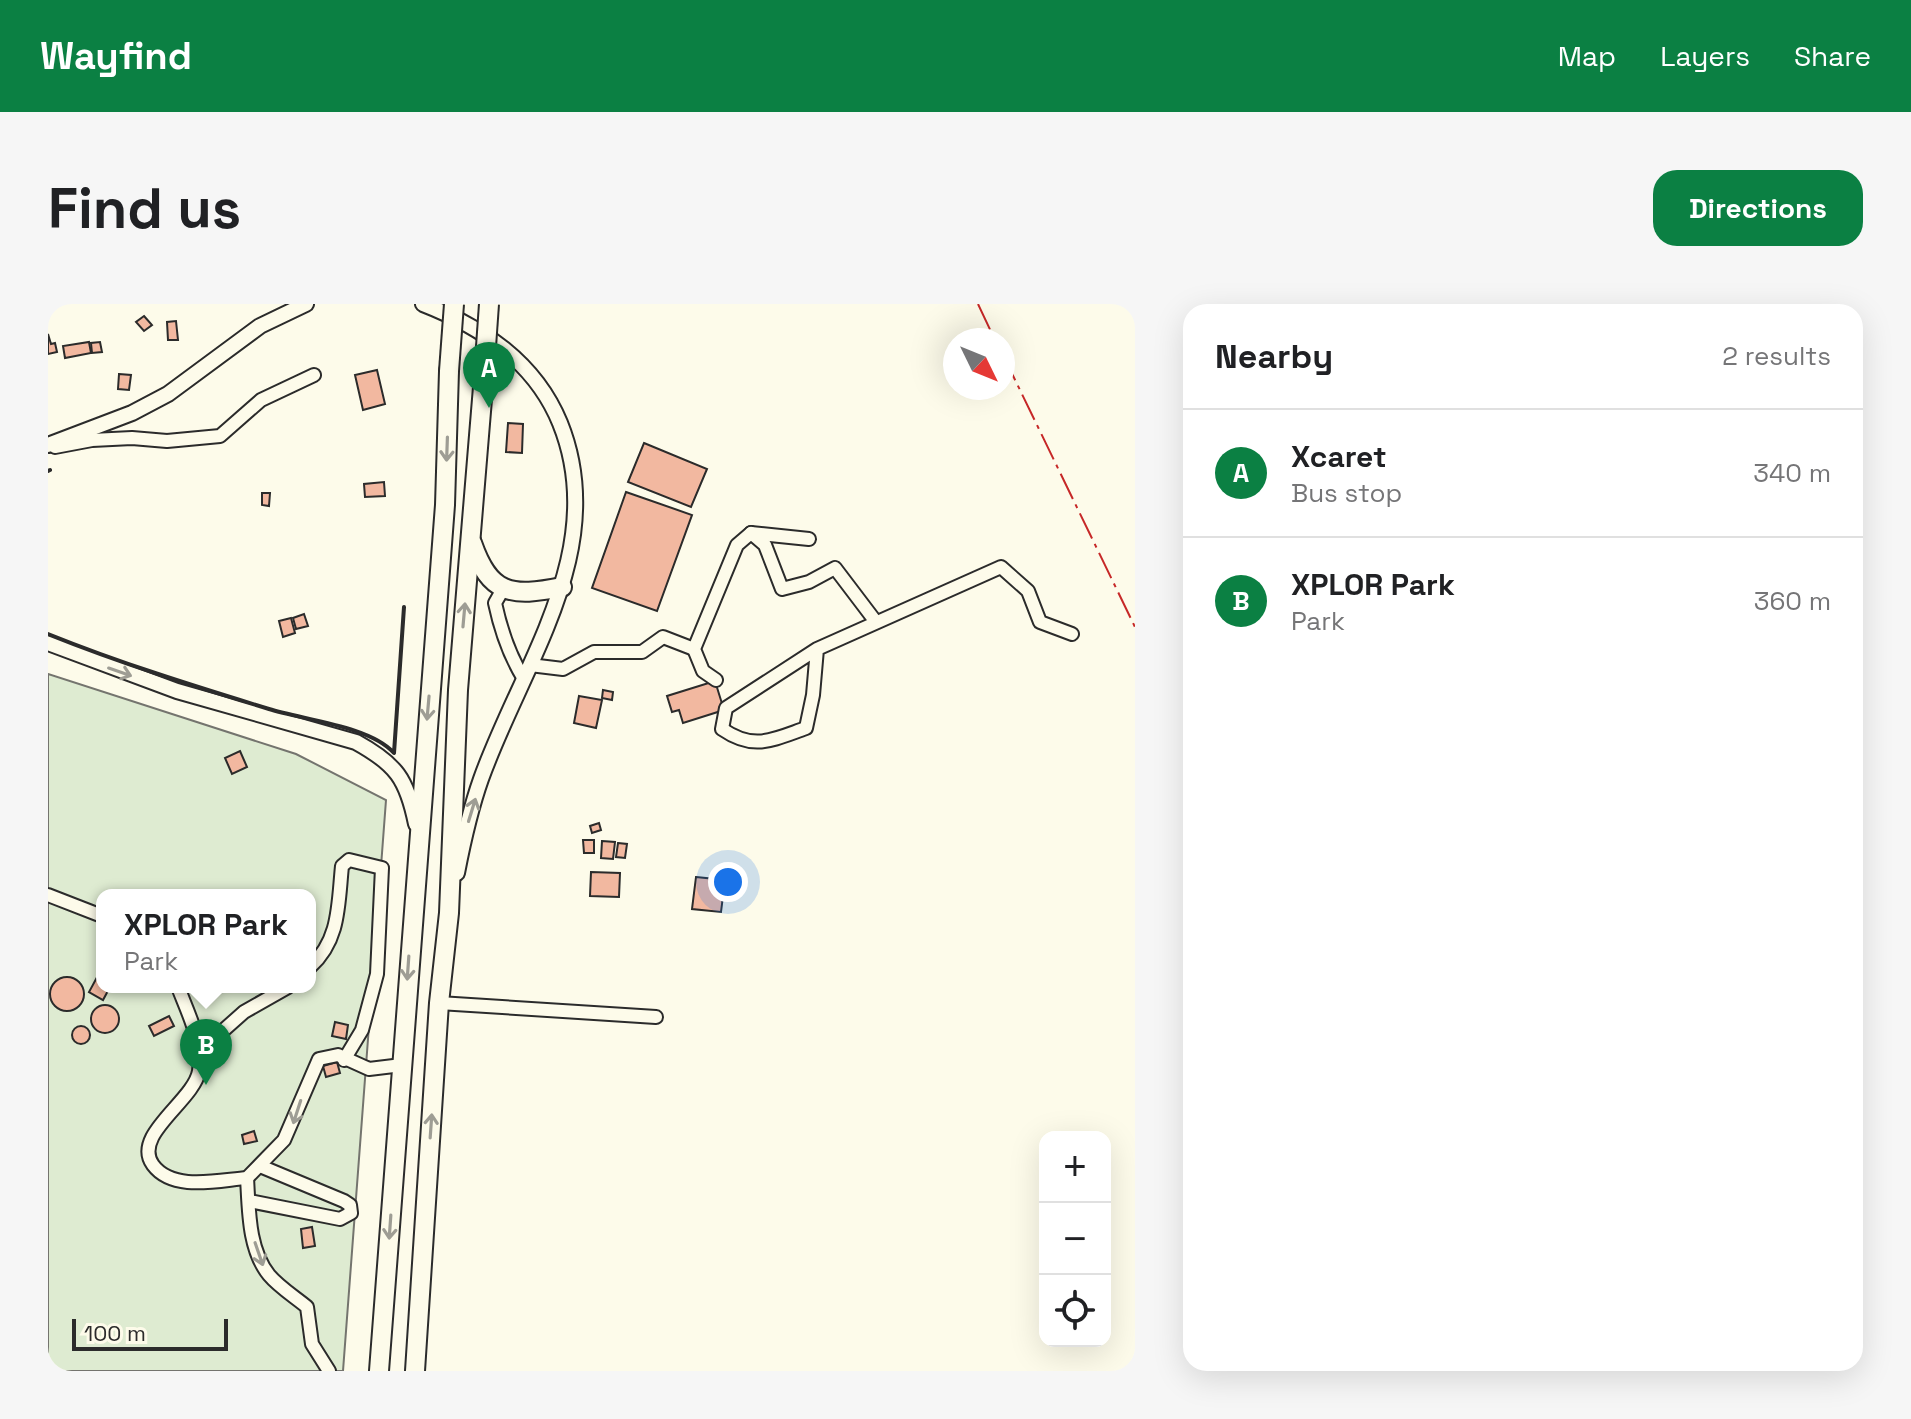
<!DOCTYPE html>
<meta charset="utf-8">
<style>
body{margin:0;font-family:"Space Grotesk",sans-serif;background:#f6f6f6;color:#202124}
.controls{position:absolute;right:24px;bottom:24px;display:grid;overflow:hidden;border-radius:16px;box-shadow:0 8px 32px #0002}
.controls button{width:72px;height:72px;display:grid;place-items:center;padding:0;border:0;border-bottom:2px solid #e0e0e0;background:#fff;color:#202124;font:40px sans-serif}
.compass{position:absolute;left:895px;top:24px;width:72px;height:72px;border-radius:50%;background:#fff;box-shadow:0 8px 32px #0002;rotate:133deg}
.scale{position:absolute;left:24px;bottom:20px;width:156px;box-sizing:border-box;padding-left:8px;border:4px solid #2b2b2b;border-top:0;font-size:22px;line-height:28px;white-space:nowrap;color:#2b2b2b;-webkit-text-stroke:6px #fdfbea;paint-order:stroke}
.you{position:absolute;left:680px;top:578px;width:28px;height:28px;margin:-20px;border:6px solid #fff;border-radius:50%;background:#1a73e8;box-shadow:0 0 0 12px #1a73e833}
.badge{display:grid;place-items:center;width:52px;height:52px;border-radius:50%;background:#0b8043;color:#fff;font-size:26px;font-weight:700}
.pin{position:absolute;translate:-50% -66px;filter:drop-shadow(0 2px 4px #0008)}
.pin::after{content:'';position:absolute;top:42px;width:28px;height:24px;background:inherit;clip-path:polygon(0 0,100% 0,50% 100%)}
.popup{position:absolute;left:48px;top:585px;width:220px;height:104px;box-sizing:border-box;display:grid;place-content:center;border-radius:16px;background:#fff;filter:drop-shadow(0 2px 6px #0005);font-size:26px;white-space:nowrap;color:#757577}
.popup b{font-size:30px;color:#202124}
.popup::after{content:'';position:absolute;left:50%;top:100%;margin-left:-16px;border:16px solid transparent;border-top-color:#fff}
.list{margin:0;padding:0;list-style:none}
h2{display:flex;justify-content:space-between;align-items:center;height:104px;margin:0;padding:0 32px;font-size:34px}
h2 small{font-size:26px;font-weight:400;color:#757577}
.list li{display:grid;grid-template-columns:52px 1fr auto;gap:24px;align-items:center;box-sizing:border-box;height:128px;padding:0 32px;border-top:2px solid #e0e0e0}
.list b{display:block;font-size:30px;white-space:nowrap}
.list p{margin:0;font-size:26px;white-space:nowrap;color:#757577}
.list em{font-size:26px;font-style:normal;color:#757577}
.icon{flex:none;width:44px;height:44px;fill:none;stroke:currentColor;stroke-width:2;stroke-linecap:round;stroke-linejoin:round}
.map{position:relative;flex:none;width:1087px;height:1067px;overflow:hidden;border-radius:24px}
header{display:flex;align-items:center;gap:48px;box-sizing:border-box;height:112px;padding:0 40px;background:#0b8043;color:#fff}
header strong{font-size:38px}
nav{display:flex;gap:44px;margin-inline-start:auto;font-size:28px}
.intro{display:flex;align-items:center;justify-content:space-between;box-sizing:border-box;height:192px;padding:0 48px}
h1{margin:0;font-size:56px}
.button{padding:20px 36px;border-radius:24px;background:#0b8043;color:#fff;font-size:28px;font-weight:700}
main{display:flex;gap:48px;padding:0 48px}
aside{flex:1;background:#fff;border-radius:24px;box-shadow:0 8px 32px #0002}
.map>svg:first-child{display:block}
</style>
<header>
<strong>Wayfind</strong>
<nav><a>Map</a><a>Layers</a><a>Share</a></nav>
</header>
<div class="intro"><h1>Find us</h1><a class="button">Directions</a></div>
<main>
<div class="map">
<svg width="1087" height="1067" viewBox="0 0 1087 1067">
<rect width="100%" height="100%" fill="#fdfbea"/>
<path fill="#deebd1" stroke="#74746e" stroke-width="2" fill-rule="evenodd" d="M0,370L248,450L338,496L295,1067H0ZM54,591H262V683H54Z"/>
<g fill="#f2b8a0" stroke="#2b2b2b" stroke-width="2">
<path d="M96,12L104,21L96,27L88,18Z"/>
<path d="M128,17L130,36H120L119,18Z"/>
<path d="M0,30L3,40L7,39L9,48L0,50Z"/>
<path d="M41,38L43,49L17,54L15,42Z"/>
<path d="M52,38L54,48L44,49L43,39Z"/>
<path d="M329,66L337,100L315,106L307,71Z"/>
<path d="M71,70L83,71L81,86L70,85Z"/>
<path d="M460,119L475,120L474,149L458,148Z"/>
<path d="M596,139L659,165L643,203L580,178Z"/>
<path d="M336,178L337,192L317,193L316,180Z"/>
<path d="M578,188L644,211L609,307L544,284Z"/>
<path d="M214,189H222L221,202L214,201Z"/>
<path d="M256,310L260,322L248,325L245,314Z"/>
<path d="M243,314L247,329L235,333L231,317Z"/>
<path d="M667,377L676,406L635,419L631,406L624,408L619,392Z"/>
<path d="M555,386L565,388L564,396L554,394Z"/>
<path d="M531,392L554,396L548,424L526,419Z"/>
<path d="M192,447L199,463L184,470L177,454Z"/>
<path d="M551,519L553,526L544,529L542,522Z"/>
<path d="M535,536H546V549H536Z"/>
<path d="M554,537L567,538L565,555L553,554Z"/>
<path d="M570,539L579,540L577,554L568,553Z"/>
<path d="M543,568L572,569L571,593L542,592Z"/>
<path d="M648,573L677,576L673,608L644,605Z"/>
<path d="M54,664V683H62L55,696L41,688Z"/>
<circle cx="19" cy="690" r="17"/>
<circle cx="57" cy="715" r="14"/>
<path d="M121,712L126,722L106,732L101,722Z"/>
<path d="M287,718L300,721L298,735L284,732Z"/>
<circle cx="33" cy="731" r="9"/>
<path d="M289,758L292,769L278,773L275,762Z"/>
<path d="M206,827L209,837L196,840L194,831Z"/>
<path d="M264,923L267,942L255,944L253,925Z"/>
</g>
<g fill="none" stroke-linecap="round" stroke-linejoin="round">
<defs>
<g id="minor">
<path d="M7,143L44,136L84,134L119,137L172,132L213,96L266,71"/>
<path d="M703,229L761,235"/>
<path d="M455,285L447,299C453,327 461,351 476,375"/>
<path d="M769,345L765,391L758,424C724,436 706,447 674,425L678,404L769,345L953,263L980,287L992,318L1024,330"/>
<path d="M482,361L515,365L546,348H594L615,333L646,345"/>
<path d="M668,376L655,367L646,345L689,241L703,229L717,241L734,285L761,278L787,264L828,318"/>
<path d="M0,591L54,612"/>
<path d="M262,663C292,636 290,601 294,562L301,556L334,564L329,670L314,726L296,756"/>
<path d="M130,683C140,709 155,738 151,767C146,797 83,831 105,861C125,888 171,876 199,874L236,836L271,755L290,751L321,765L354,761"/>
<path d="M391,699L608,713"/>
<path d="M151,748L196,708L240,683"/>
<path d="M199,874C201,905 200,945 221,971C231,983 247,993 259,1003L264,1040L281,1067"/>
<path d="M201,897L292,915L303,909L302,901L296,897L212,862"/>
</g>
<g id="major">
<path d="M375,0C434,23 487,58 512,119C563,245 474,360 433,475C422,506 415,538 409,569"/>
<path d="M0,141L84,109L120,90L212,22L258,0"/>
<path d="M0,339L129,387L308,438C348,460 359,475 368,520"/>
</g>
<g id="highway">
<path d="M424,239C442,291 463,293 514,283"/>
<path d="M331,1067L397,201L401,67"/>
<path d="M367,1067L391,699L401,609L410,386L436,71"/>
</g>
</defs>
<use href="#minor" stroke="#2b2b2b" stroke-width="16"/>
<use href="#major" stroke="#2b2b2b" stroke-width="18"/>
<use href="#highway" stroke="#2b2b2b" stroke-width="22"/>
<use href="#minor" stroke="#fdfbea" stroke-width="12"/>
<use href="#major" stroke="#fdfbea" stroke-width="14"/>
<use href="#highway" stroke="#fdfbea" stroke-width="18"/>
<defs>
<g id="highway-bridge">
<path d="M401,67L406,0"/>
<path d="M436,71L441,0"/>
</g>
</defs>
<use href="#highway-bridge" stroke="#2b2b2b" stroke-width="22" stroke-linecap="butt"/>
<use href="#highway-bridge" stroke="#fdfbea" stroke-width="18"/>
<g stroke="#2b2b2b" stroke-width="4">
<path d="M0,167L2,166"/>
<path d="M0,330C72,359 146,382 221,405C256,416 322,422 346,449L356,303"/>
</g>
<g stroke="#c62828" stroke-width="2" stroke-dasharray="28 6 4 6" stroke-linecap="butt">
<path d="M930,0L947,36"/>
<path d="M955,51L1087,323"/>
</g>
</g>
<defs><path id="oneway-shaft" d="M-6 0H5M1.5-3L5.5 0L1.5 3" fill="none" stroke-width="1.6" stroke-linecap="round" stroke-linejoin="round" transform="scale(2)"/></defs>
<g stroke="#9e9d94">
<use href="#oneway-shaft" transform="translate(399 145) rotate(92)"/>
<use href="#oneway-shaft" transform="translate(416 311) rotate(-85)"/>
<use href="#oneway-shaft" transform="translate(72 368) rotate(19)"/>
<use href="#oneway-shaft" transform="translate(380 404) rotate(95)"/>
<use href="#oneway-shaft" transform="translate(424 506) rotate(-73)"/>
<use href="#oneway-shaft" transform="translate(360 664) rotate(94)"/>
<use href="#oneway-shaft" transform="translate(249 808) rotate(108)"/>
<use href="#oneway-shaft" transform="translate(383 822) rotate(-86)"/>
<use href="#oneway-shaft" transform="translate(342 923) rotate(94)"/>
<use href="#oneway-shaft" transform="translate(211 950) rotate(71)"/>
</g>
</svg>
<div class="controls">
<button>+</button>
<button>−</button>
<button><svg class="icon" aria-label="locate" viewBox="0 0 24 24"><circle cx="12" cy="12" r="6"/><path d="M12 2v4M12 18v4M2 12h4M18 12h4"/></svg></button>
</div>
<svg class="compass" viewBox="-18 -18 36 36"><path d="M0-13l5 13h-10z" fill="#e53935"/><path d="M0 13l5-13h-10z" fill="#757577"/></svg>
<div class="scale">100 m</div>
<div class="you"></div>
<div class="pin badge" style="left:441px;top:104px">A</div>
<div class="pin badge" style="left:158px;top:781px">B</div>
<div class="popup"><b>XPLOR Park</b>Park</div>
</div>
<aside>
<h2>Nearby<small>2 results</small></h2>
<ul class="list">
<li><span class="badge">A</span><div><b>Xcaret</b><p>Bus stop</p></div><em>340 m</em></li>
<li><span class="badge">B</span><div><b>XPLOR Park</b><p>Park</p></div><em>360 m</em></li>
</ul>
</aside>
</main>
